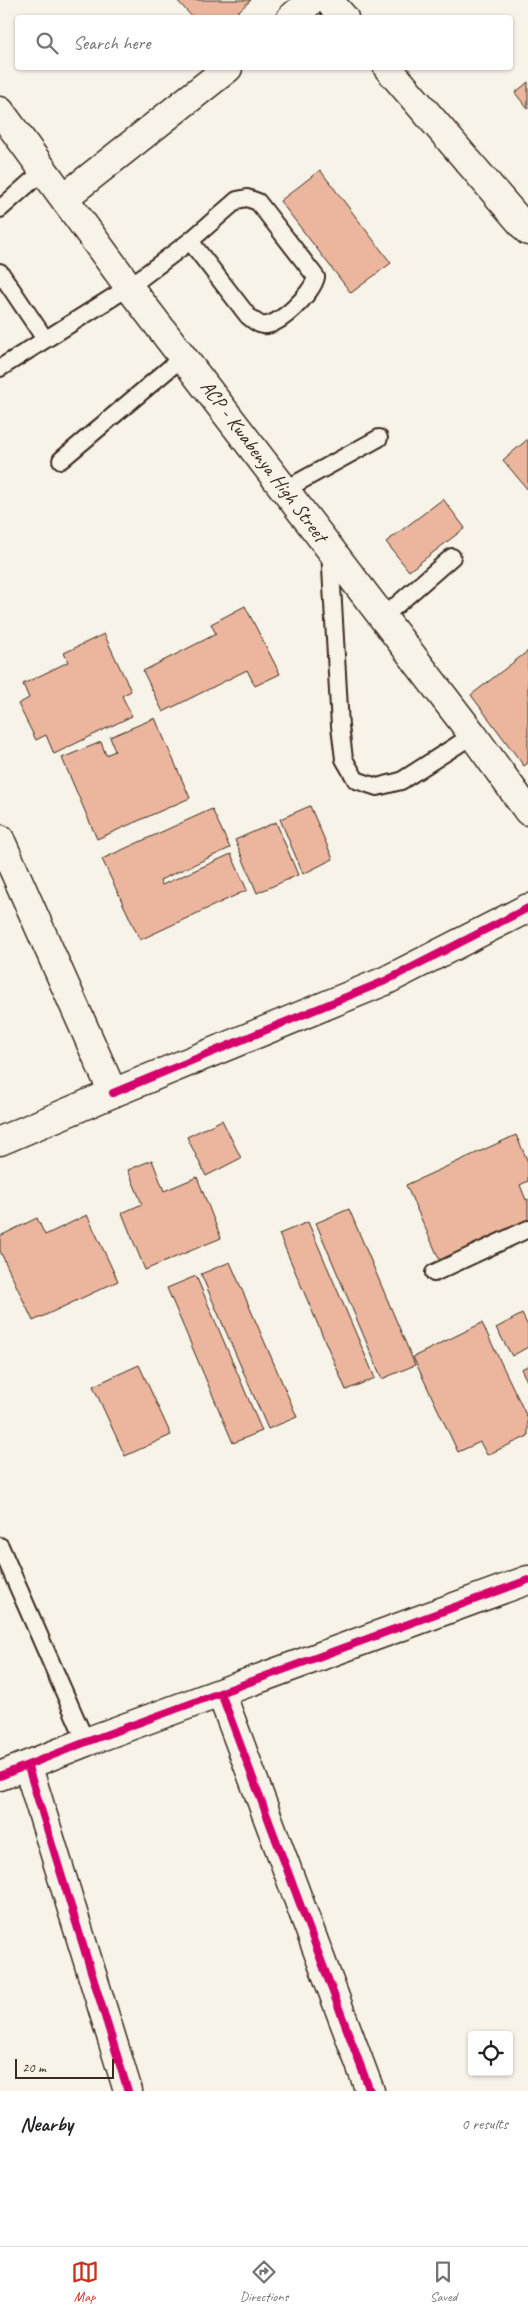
<!DOCTYPE html>
<style>
body{margin:0;font-family:Caveat,sans-serif;background:#f6f6f6;color:#202124}
.controls{position:absolute;right:15px;bottom:15px;display:grid;overflow:hidden;border-radius:5px;box-shadow:0 1px 4px #0004}
.controls button{width:45px;height:45px;display:grid;place-items:center;padding:0;border:0;border-bottom:1px solid #e0e0e0;background:#fff;color:#202124;font:25px sans-serif}
.scale{position:absolute;left:15px;bottom:12px;width:99px;box-sizing:border-box;padding-left:5px;border:2px solid #3b2a1e;border-top:0;font-size:14px;line-height:18px;white-space:nowrap;color:#3b2a1e;-webkit-text-stroke:4px #f7f3e8;paint-order:stroke}
.list{margin:0;padding:0;list-style:none}
h2{display:flex;justify-content:space-between;align-items:center;height:65px;margin:0;padding:0 20px;font-size:21px}
h2 small{font-size:16px;font-weight:400;color:#757577}
.icon{flex:none;width:28px;height:28px;fill:none;stroke:currentColor;stroke-width:2;stroke-linecap:round;stroke-linejoin:round}
.map{position:relative;flex:none;width:528px;height:2091px;overflow:hidden}
.search{position:absolute;background:#fff;box-shadow:0 1px 4px #0004;left:15px;right:15px;top:15px;height:55px;display:flex;align-items:center;gap:12px;box-sizing:border-box;padding:0 18px;border-radius:5px;color:#757577;font-size:19px}
.sheet{height:155px;background:#fff}
nav{display:flex;justify-content:space-around;align-items:center;box-sizing:border-box;height:70px;border-top:1px solid #e0e0e0;background:#fff;font-size:14px;color:#757577}
nav a{display:grid;justify-items:center;gap:2px}
nav .on{color:#c8321e}
.map>svg:first-child{display:block}
</style>
<div class="map">
<svg width="528" height="2091" viewBox="0 0 528 2091">
<rect width="100%" height="100%" fill="#f7f3e8"/>
<filter id="ink" filterUnits="userSpaceOnUse"><feTurbulence type="fractalNoise" baseFrequency=".02" numOctaves="2"/><feDisplacementMap in="SourceGraphic" scale="10" xChannelSelector="R" yChannelSelector="G"/><feConvolveMatrix kernelMatrix="1 2 1 2 8 2 1 2 1" color-interpolation-filters="sRGB"/></filter>
<g filter="url(#ink)">
<g fill="#ebb69d" stroke="#3b2a1e">
<path d="M177,0H251L231,18H193Z"/>
<path d="M528,82V109L515,93Z"/>
<path d="M320,170L391,263L351,293L280,201Z"/>
<path d="M528,439V490L503,460Z"/>
<path d="M443,499L465,528L409,571L386,542Z"/>
<path d="M245,606L280,674L255,686L247,670L163,712L143,671L216,634L211,624Z"/>
<path d="M104,634L131,691L122,696L132,716L54,754L46,735L36,740L18,704L29,698L23,684L68,662L64,653Z"/>
<path d="M528,651V763L524,766L471,695Z"/>
<path d="M155,718L190,798L97,839L62,758L101,742L106,755L115,751L110,737Z"/>
<path d="M310,806L333,859L303,874L280,819Z"/>
<path d="M212,809L230,848L160,880L162,885L231,854L247,890L140,940L102,859Z"/>
<path d="M276,822L298,875L257,893L235,840Z"/>
<path d="M222,1120L241,1158L206,1176L187,1137Z"/>
<path d="M516,1135L528,1162V1181L520,1185L526,1200L528,1199V1223L441,1263L406,1185Z"/>
<path d="M152,1160L164,1191L197,1177L221,1238L145,1270L122,1213L142,1204L128,1170Z"/>
<path d="M349,1209L415,1365L382,1379L316,1223Z"/>
<path d="M87,1215L118,1281L33,1321L0,1251V1236L37,1218L45,1235Z"/>
<path d="M308,1222L375,1378L346,1390L279,1234Z"/>
<path d="M230,1262L297,1417L268,1429L201,1274Z"/>
<path d="M196,1276L262,1431L233,1443L167,1288Z"/>
<path d="M522,1314L528,1326V1347L512,1356L496,1328Z"/>
<path d="M482,1323L528,1419V1436L487,1455L480,1442L458,1452L413,1357Z"/>
<path d="M139,1365L171,1435L125,1456L93,1386Z"/>
<path d="M528,1366V1383L521,1369Z"/>
</g>
<g fill="none" stroke-linecap="round" stroke-linejoin="round">
<defs>
<g id="lane">
<path d="M0,209L44,170"/>
<path d="M0,272L45,339"/>
<path d="M0,368L129,287L190,241L237,200L247,198L258,202L316,277C313,293 278,328 262,325C257,324 252,319 248,316L190,241"/>
<path d="M61,460L184,356"/>
<path d="M286,489L379,438"/>
<path d="M330,551L340,726L344,759L356,780L377,787L401,781L473,735"/>
<path d="M383,617L452,557"/>
<path d="M434,1273L528,1229"/>
<path d="M0,1546L86,1742"/>
</g>
<g id="street">
<path d="M328,0L344,18"/>
<path d="M291,18L312,0"/>
<path d="M388,68L528,231"/>
<path d="M65,197L228,68"/>
<path d="M0,839L113,1093L0,1141"/>
<path d="M113,1093L385,981L528,908"/>
<path d="M221,1693L370,2091"/>
<path d="M28,1767L128,2091"/>
<path d="M0,1776L86,1742L528,1580"/>
</g>
<path id="secondary" d="M0,111L129,287L473,735L528,811"/>
</defs>
<use href="#lane" stroke="#3b2a1e" stroke-width="20"/>
<use href="#street" stroke="#3b2a1e" stroke-width="31"/>
<use href="#secondary" stroke="#3b2a1e" stroke-width="31"/>
<use href="#lane" stroke="#f7f3e8" stroke-width="16"/>
<use href="#street" stroke="#f7f3e8" stroke-width="28"/>
<use href="#secondary" stroke="#f7f3e8" stroke-width="28"/>
<defs>
<g id="cycleway">
<path d="M113,1093L385,981L528,908"/>
<path d="M221,1693L370,2091"/>
<path d="M28,1767L128,2091"/>
<path d="M0,1776L86,1742L528,1580"/>
</g>
</defs>
<use href="#cycleway" stroke="#f7f3e8" stroke-width="11"/>
<use href="#cycleway" stroke="#d6006c" stroke-width="8"/>
</g>
</g>
<g text-anchor="middle" dominant-baseline="central" stroke-width="5" stroke-linejoin="round" paint-order="stroke">
<g font-size="20" fill="#3b2a1e" stroke="#f7f3e8">
<text transform="translate(264 461) rotate(53)">ACP - Kwabenya High Street</text>
</g>
</g>
</svg>
<div class="controls">
<button><svg class="icon" aria-label="locate" viewBox="0 0 24 24"><circle cx="12" cy="12" r="6"/><path d="M12 2v4M12 18v4M2 12h4M18 12h4"/></svg></button>
</div>
<div class="scale">20 m</div>
<div class="search"><svg class="icon" aria-label="search" viewBox="0 0 24 24"><circle cx="10" cy="10" r="6"/><path d="M15 15l6 6"/></svg>Search here</div>
</div>
<section class="sheet">
<h2>Nearby<small>0 results</small></h2>
<ul class="list">
</ul>
</section>
<nav>
<a class="on"><svg class="icon" aria-label="map" viewBox="0 0 24 24"><path d="M3 6l6-2 6 2 6-2v14l-6 2-6-2-6 2zM9 4v14M15 6v14"/></svg>Map</a>
<a><svg class="icon" aria-label="directions" viewBox="0 0 24 24"><path d="M12 3l9 9-9 9-9-9zM9 14v-3h6M13 9l2 2-2 2"/></svg>Directions</a>
<a><svg class="icon" aria-label="saved" viewBox="0 0 24 24"><path d="M7 4h10v16l-5-4-5 4z"/></svg>Saved</a>
</nav>
